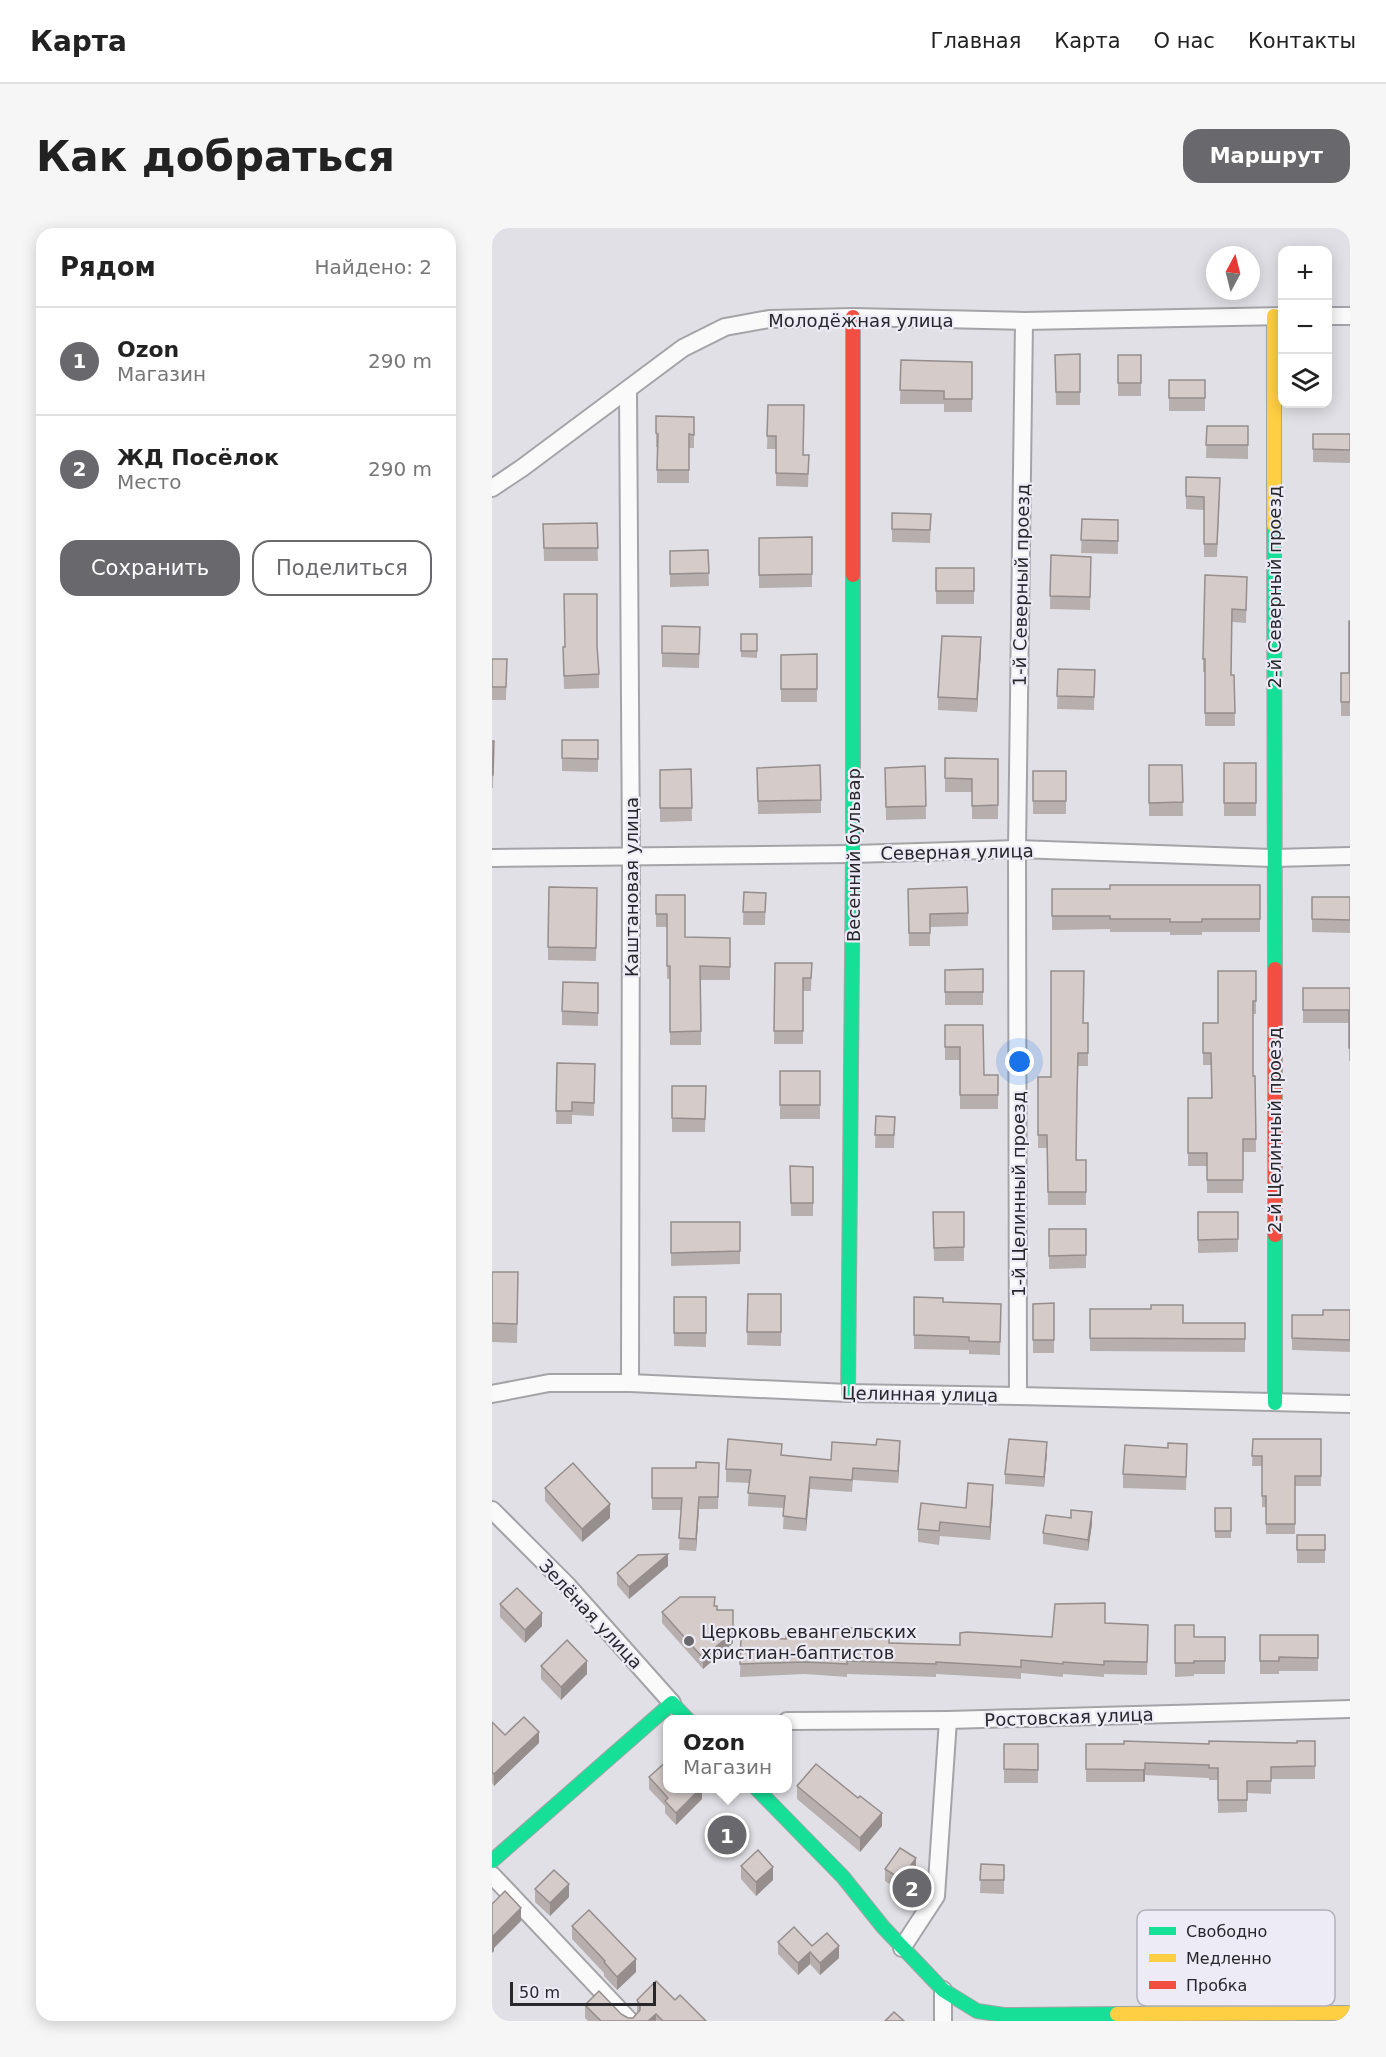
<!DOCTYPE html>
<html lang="ru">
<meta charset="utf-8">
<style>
body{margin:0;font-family:"DejaVu Sans",sans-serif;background:#f6f6f6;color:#222}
.controls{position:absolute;right:18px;top:18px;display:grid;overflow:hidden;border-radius:12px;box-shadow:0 3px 15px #0003}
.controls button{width:54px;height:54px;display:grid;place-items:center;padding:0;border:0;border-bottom:2px solid #e0e0e0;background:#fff;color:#222;font:30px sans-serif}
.compass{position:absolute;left:714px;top:18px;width:54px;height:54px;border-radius:50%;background:#fff;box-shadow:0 3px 15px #0003;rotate:7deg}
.scale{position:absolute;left:18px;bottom:15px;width:146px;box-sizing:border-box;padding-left:6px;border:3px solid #28272b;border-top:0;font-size:16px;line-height:21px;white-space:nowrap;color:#28272b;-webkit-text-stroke:4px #ecebf6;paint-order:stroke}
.you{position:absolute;left:528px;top:834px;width:21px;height:21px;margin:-15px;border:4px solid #fff;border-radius:50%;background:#1a73e8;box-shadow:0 0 0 9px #1a73e833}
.badge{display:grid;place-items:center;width:39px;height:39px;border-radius:50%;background:#69686c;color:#fff;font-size:20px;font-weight:700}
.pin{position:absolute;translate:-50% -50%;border:3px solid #fff;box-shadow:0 2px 6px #0006}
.popup{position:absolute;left:171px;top:1487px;width:129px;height:78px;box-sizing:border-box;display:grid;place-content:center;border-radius:12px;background:#fff;filter:drop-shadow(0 2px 4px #0005);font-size:20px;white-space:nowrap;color:#767676}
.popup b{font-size:22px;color:#222}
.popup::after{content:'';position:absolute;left:50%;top:100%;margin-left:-12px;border:12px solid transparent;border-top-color:#fff}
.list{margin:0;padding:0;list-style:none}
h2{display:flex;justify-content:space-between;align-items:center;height:78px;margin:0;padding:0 24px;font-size:26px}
h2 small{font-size:20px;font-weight:400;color:#767676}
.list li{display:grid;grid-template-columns:39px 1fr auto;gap:18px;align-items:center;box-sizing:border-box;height:108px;padding:0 24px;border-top:2px solid #e0e0e0}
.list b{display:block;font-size:22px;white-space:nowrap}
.list p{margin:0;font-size:20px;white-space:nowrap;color:#767676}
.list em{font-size:20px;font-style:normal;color:#767676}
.actions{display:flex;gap:12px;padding:18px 24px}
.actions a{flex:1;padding:14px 0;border:2px solid #69686c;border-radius:18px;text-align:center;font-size:21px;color:#69686c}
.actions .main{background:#69686c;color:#fff}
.icon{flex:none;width:33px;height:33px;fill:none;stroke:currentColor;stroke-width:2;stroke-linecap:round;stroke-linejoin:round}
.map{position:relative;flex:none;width:858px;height:1793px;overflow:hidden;border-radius:18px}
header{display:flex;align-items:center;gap:36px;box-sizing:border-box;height:84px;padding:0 30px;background:#fff;border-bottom:2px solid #e0e0e0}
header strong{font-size:28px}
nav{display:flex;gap:33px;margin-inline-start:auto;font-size:21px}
.intro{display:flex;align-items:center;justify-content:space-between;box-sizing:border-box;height:144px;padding:0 36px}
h1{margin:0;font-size:42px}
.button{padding:15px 27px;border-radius:18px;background:#69686c;color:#fff;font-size:21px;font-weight:700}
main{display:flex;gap:36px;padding:0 36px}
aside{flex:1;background:#fff;border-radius:18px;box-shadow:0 3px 15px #0003}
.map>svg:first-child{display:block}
</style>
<header>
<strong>Карта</strong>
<nav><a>Главная</a><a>Карта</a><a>О нас</a><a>Контакты</a></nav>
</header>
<div class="intro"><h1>Как добраться</h1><a class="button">Маршрут</a></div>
<main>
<aside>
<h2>Рядом<small>Найдено: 2</small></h2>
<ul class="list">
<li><span class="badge">1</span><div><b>Ozon</b><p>Магазин</p></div><em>290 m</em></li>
<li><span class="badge">2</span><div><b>ЖД Посёлок</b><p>Место</p></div><em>290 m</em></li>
</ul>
<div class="actions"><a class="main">Сохранить</a><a>Поделиться</a></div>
</aside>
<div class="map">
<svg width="858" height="1793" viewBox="0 0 858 1793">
<rect width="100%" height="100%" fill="#e1e0e6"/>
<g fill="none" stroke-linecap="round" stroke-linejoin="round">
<defs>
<g id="street">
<path d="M836,88H858"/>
<path d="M136,162L139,627L138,1155"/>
<path d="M0,260L30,240L191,120L233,99L277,91L361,89L532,93L790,88"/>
<path d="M0,630L361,626L525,621L782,630L858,628"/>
<path d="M0,1166L57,1155H138L356,1165L526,1168L858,1176"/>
<path d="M526,1168L525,621L532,93"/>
<path d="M0,1282L75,1357L180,1475"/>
<path d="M295,1493L456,1492L858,1481"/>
<path d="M0,1647L138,1793"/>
<path d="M410,1720L444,1668L456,1492"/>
<path d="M451,1762V1793"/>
</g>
<g id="fast">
<path d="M782,297L783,741"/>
<path d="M783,1007V1175"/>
<path d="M356,1165L361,626V347"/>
<path d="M264,1560L351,1649L391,1699L451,1762L485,1783L512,1787L625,1786"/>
<path d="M0,1633L180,1475L196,1492"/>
</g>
<g id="slow">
<path d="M782,88V297"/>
<path d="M625,1786L858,1785"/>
</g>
<g id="jam">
<path d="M361,89V347"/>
<path d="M783,741V1007"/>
</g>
</defs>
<use href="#street" stroke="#a4a4a8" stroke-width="20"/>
<use href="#fast" stroke="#a4a4a8" stroke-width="16"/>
<use href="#slow" stroke="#a4a4a8" stroke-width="16"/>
<use href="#jam" stroke="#a4a4a8" stroke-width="16"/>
<use href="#street" stroke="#fafafb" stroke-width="16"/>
<use href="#fast" stroke="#16e098" stroke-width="14"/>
<use href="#slow" stroke="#ffcf43" stroke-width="14"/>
<use href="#jam" stroke="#f24e42" stroke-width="14"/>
</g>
<g fill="#b7afad">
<path d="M588,126V177H564L563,127Z"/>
<rect x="626" y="127" width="23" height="41"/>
<path d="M409,132L480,134V184H452V176H408Z"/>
<rect x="677" y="152" width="36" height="31"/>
<path d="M276,177L311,227H317L316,259L284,258V221H275Z"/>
<path d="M164,188L202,189V220H197V255H165V219H164Z"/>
<path d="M715,198H756V231L714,230Z"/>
<path d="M821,206H858V235L821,234Z"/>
<path d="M694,249L728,264L725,329H712V282L694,281Z"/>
<path d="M400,285L439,286L438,315L400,314Z"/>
<path d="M590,291L626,292V326L589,325Z"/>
<path d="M105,295L106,333H52L51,296Z"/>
<path d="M320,309V359L267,360V310Z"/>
<path d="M216,322L217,358L178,359V323Z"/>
<path d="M559,327L599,329L598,382L558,381Z"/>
<rect x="444" y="340" width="38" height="36"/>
<path d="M755,349L754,395L740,394L739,447H742L743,498H713V444H711V431Z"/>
<path d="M858,393V488H849V445H857Z"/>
<path d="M170,398L208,399L207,440L170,439Z"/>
<path d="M249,406H265V430L249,429Z"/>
<path d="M105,418L107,446V460L72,461L71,419Z"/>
<path d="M489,423L485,484L446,482V469Z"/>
<path d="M325,426V474H289V427Z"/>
<path d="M0,431H15L14,472H0Z"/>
<path d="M566,441L603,442L602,482L565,481Z"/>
<path d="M70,512H106V544L70,543Z"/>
<path d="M0,513H2L1,560H0Z"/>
<path d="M453,530L506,531V591H480V564H453Z"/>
<rect x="732" y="535" width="32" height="53"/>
<path d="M657,537H690L691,588H657Z"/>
<path d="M433,538L434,591L394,592L393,540Z"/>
<path d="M265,540L329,572V585L266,586Z"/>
<path d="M199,541L200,593L168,594V542Z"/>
<rect x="541" y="543" width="33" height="43"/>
<path d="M768,657V704H710V707H678V704H618V701L560,702V661H618Z"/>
<path d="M105,660L104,733L56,732V719Z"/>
<path d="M416,661L476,685V698L438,699V718H417Z"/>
<path d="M252,664L274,665L273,697H251Z"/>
<path d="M164,667L193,709L238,710V752H209V817H178V751H175V699H164Z"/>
<path d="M820,669H858V705L820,704Z"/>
<path d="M283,735H320L319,763H311V816H282Z"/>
<path d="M491,741V777H453V742Z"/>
<path d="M764,743V786H761V848H763L764,924H751V965H715V938H696V870H719V837H711V795H726Z"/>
<path d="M106,755V798L70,797V783Z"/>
<path d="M811,760H858V833H857V795H811Z"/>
<path d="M592,795H596V838H586L585,878L584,932H594V977H556L555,920H546V849H559Z"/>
<path d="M453,797L492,847H506V881H468V832H453Z"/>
<path d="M65,835L103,836L102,888L80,887V896H64Z"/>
<rect x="288" y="843" width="40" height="48"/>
<path d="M180,858H214L213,904H180Z"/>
<path d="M384,888L403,889L402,920H383Z"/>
<path d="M298,938L321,939V988H299Z"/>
<path d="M441,984H472V1033H442Z"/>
<path d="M706,984H746V1024L706,1025Z"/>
<path d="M179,994H248V1036L179,1038Z"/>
<path d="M557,1001H594V1040L557,1041Z"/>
<path d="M0,1044L26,1064L25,1115L0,1114Z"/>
<path d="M256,1066H289V1118L255,1117Z"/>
<path d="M182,1069H214V1119L182,1118Z"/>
<path d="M422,1069L451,1074L509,1076L508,1127L477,1126V1122L422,1121Z"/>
<path d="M562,1075V1125H541V1076Z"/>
<path d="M598,1081L691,1095H753V1124L598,1123Z"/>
<path d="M858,1082V1124L800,1122V1087H831Z"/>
<path d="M761,1211H829V1258H803V1306H774V1279H770V1238H760Z"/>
<path d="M695,1216L694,1262L631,1260V1246L676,1220Z"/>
<path d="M555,1224L552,1259L513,1256V1246Z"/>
<path d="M408,1225L406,1255L361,1252L360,1264L318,1261L314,1303L291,1301L292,1280L256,1278L257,1255L234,1254V1241L290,1227L339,1232Z"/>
<path d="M160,1240L227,1247L226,1281H207L204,1323L187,1322L189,1282H160Z"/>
<path d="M53,1260L118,1290L90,1314L53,1273Z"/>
<path d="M501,1270L498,1312L448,1308L447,1317L426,1314V1301L474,1280Z"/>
<rect x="723" y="1280" width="16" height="30"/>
<path d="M579,1290L600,1296L596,1323L551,1316V1305Z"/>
<rect x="805" y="1307" width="28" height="28"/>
<path d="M176,1338L137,1371L125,1357V1345Z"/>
<path d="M8,1376L50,1398L33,1415L8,1389Z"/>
<path d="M223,1378L241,1415L211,1441L170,1395V1384Z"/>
<path d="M613,1395L656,1409L655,1447L612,1446V1449L571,1446V1449L529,1445V1451L444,1446V1449L355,1446V1449L313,1446L248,1449L249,1409L468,1417L560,1409Z"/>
<path d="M683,1397L702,1409H733V1446H702V1448L683,1449Z"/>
<path d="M768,1407H826V1443H787V1446H768Z"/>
<path d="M49,1438L95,1446L69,1472L49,1451Z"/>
<path d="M0,1494L13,1507L47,1515L2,1558L0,1555Z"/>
<path d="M823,1513V1551H779V1566L755,1565V1584L726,1585V1552H717V1550L653,1547V1553L651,1554H594V1516L805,1515Z"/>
<rect x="512" y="1516" width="34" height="39"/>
<path d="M157,1549L210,1560V1571L184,1597L173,1585V1578L157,1561Z"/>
<path d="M305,1558L366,1570L390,1598L368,1624L305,1571Z"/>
<path d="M489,1636L512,1637V1666L488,1665Z"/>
<path d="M249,1638L281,1652L264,1668L249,1651Z"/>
<path d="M393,1641L424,1642L409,1663L393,1653Z"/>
<path d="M43,1661L77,1669L58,1688L43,1674Z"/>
<path d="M739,1685V1751L676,1748V1691L721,1690Z"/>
<path d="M80,1698L144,1744L125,1762L112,1748V1745L80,1711Z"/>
<path d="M771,1704L806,1712H823V1746H770Z"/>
<path d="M286,1714L320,1718L347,1730L328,1747L318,1736L306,1747L286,1726Z"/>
<path d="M145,1772H183L214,1793H96L93,1790V1777L129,1786L136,1790H141L145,1785Z"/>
</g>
<g fill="#958e8d">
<path d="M489,409V423L485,484V471Z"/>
<path d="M408,1213V1225L406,1255V1243Z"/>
<path d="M555,1214V1224L552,1259V1249Z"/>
<path d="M318,1249V1261L314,1303V1291Z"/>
<path d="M501,1257V1270L498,1312V1299Z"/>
<path d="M207,1269V1281L204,1323V1311Z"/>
<path d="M118,1276V1290L90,1314V1301Z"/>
<path d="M600,1284V1296L596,1323V1312Z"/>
<path d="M176,1326V1338L137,1371V1359Z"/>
<path d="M241,1382V1415L211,1441V1430Z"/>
<path d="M50,1385V1398L33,1415V1402Z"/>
<path d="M95,1433V1446L69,1472V1459Z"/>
<path d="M47,1504V1515L2,1558V1546Z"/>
<path d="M653,1541V1553L651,1554V1542Z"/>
<path d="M209,1560H210V1571L184,1597V1585Z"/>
<path d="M390,1585V1598L368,1624V1610Z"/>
<path d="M424,1630V1642L409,1663V1651Z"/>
<path d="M281,1639V1652L264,1668V1654Z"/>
<path d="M77,1656V1669L58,1688V1675Z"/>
<path d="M29,1680V1693L2,1720V1723L0,1725V1712L1,1708Z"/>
<path d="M347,1718V1730L328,1747V1735Z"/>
<path d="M318,1724V1736L306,1747V1735Z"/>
<path d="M144,1731V1744L125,1762V1749Z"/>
<path d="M164,1786V1793H156Z"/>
</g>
<g fill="#d5cbc9" stroke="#958e8d" stroke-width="1.5">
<path d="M588,126V164H564L563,127Z"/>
<rect x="626" y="127" width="23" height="28"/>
<path d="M409,132L480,134V171H452V163L408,162Z"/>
<rect x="677" y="152" width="36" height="18"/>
<path d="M276,177H312L311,227H317L316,246L284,245V208H275Z"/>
<path d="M164,188L202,189V207L197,206V242H165L166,206L164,205Z"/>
<path d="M715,198H756V217H714Z"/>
<path d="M821,206H858V222L821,221Z"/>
<path d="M694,249L728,250L725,316H712V269L694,268Z"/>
<path d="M400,285L439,286L438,302L400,301Z"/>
<path d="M590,291L626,292V313L589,312Z"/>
<path d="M105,295L106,320H52L51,296Z"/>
<path d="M320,309V346L267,347V310Z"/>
<path d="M216,322L217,345L178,346V323Z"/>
<path d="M559,327L599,329L598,369L558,368Z"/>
<rect x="444" y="340" width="38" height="23"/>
<path d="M713,347L755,349L754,382L740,381L739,447H742L743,485H713V431H711Z"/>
<path d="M72,366H105V418L107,446L72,448L71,419H73Z"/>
<path d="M857,393H858V474H849V445H857Z"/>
<path d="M170,398L208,399L207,426L170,425Z"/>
<rect x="249" y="406" width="16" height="17"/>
<path d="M450,408L489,409L485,471L446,469Z"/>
<path d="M325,426V461H289V427Z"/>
<path d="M0,431H15L14,459H0Z"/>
<path d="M566,441L603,442L602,469L565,468Z"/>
<path d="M70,512H106V531L70,530Z"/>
<path d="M0,513H2L1,547H0Z"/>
<path d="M453,530L506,531V577L480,578V551L453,550Z"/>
<rect x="732" y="535" width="32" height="40"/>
<path d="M328,537L329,572L266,573L265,540Z"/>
<path d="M657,537H690L691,574L657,575Z"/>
<path d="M433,538L434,578L394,579L393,540Z"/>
<path d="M199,541L200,580H168V542Z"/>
<rect x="541" y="543" width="33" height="30"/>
<path d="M618,657H768V691H710V694H678V691H618V688H560V661H618Z"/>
<path d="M57,659L105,660L104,720L56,719Z"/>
<path d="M475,659L476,685L438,686V705H417L416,661Z"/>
<path d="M252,664L274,665L273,684H251Z"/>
<path d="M164,667H193V709L238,710V739L208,738L209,803L178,804V738H175V686H164Z"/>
<path d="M820,669H858V692L820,691Z"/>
<path d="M283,735H320L319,750H311V803H282Z"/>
<path d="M491,741V764H453V742Z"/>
<path d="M559,743H592L591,795H596V825H586L585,865L584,932H594V964H556L555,907H546V849H559Z"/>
<path d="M726,743H764V773H761V848H763L764,911H751V952H715V925H696V870H720L719,825H711V795H726Z"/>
<path d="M71,754L106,755V785L70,783Z"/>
<path d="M811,760H858V820H857V782H811Z"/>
<path d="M453,797H491L492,847H506V867H468V819H453Z"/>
<path d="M65,835L103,836L102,875L80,874V883H64Z"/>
<rect x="288" y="843" width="40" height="34"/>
<path d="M180,858H214L213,891L180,890Z"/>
<path d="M384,888L403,889L402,907H383Z"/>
<path d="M298,938L321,939V975H299Z"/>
<path d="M441,984H472V1019L442,1020Z"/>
<path d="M706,984H746V1011L706,1012Z"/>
<path d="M179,994H248V1023L179,1025Z"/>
<path d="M557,1001H594V1027L557,1028Z"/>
<path d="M0,1044H26L25,1096L0,1095Z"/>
<path d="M256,1066H289V1104H255Z"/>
<rect x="182" y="1069" width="32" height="36"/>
<path d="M422,1069L451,1070V1074L509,1076L508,1114L477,1113V1109L422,1107Z"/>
<path d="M562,1075V1112H541V1076Z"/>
<path d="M659,1077H691V1095H753V1111L598,1110V1081H659Z"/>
<path d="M831,1082H858V1112L800,1110V1087H831Z"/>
<path d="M236,1211L290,1216L289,1227L339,1232L340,1214L384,1217L385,1211L408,1213L406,1243L361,1240L360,1252L318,1249L314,1291L291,1288L293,1268L256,1265L259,1242L234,1241Z"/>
<path d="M517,1211L555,1214L552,1249L513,1246Z"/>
<path d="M761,1211H829V1248H803V1296H774V1268H770V1228H760Z"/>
<path d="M676,1215L695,1216L694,1249L631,1246L633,1217L676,1220Z"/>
<path d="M204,1234L227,1235L226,1269H207L204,1311L187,1310L190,1270H160V1240H204Z"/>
<path d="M81,1235L118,1276L90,1301L53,1260Z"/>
<path d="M476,1255L501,1257L498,1299L448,1294L447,1303L426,1301L429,1275L474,1280Z"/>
<rect x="723" y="1280" width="16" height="23"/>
<path d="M579,1282L600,1284L596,1312L551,1305L554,1287L579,1290Z"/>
<rect x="805" y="1307" width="28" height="15"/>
<path d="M176,1326L137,1359L125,1345L146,1327Z"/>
<path d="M25,1360L50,1385L33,1402L8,1376Z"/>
<path d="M188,1369H223L222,1378H225V1382H241V1404L211,1430L170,1384Z"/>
<path d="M613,1375V1395L656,1397L655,1434L612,1433V1437L571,1434V1436L529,1432V1439L444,1434V1436L355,1433V1436L313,1434L248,1436L249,1409L294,1411V1406L343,1410V1399L397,1402V1415L468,1417V1405L475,1404L560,1409L563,1376Z"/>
<path d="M683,1397H702V1409H733V1433H702V1435H683Z"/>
<path d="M768,1407H826V1430L787,1429V1433H768Z"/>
<path d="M75,1412L95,1433L69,1459L49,1438Z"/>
<path d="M32,1489L47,1504L2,1546L0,1544V1494L13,1507Z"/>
<path d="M632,1513L717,1516V1513L805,1515V1513H823V1538L779,1539V1553H755V1572H726V1540H717V1537L653,1535V1541L651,1542L594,1541V1516H632Z"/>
<path d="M512,1516H546V1542L512,1541Z"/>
<path d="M175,1533V1560H209L184,1585L173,1573L176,1570L157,1549Z"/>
<path d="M324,1536L366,1570L368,1568L390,1585L368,1610L305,1558Z"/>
<path d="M408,1620L424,1630L409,1651L393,1641Z"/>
<path d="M266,1622L281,1639L264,1654L249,1638Z"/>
<path d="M489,1636L512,1637V1652H488Z"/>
<path d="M62,1642L77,1656L58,1675L43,1661Z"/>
<path d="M13,1663L29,1680L1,1708L2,1709L0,1712V1676Z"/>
<path d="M97,1682L144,1731L125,1749L112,1734L113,1733L80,1698Z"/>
<path d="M721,1685H739V1737L676,1735V1691L721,1690Z"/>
<path d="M791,1692H806V1712H823V1734H770L771,1704L791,1705Z"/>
<path d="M302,1699L320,1718L335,1705L347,1718L328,1735L318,1724L306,1735L286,1714Z"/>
<path d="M164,1753L183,1772L188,1767L214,1793H171L164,1786L156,1793H109L93,1777L107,1763L129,1786L136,1790H141L148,1782V1777L145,1772Z"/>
<path d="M402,1784L412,1793H393Z"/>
</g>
<circle fill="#69686c" stroke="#ecebf6" stroke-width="2" cx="197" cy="1413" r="6"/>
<g text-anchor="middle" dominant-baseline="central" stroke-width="4.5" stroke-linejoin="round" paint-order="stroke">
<g font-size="18" fill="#28272b" stroke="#ecebf6">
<text x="369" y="92">Молодёжная улица</text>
<text transform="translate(529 357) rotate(-89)">1-й Северный проезд</text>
<text transform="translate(782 359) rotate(-90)">2-й Северный проезд</text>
<text transform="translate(465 624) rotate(-1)">Северная улица</text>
<text transform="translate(361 627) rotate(-90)">Весенний бульвар</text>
<text transform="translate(139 659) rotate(-90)">Каштановая улица</text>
<text transform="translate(782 902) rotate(-90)">2-й Целинный проезд</text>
<text transform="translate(526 966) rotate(-90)">1-й Целинный проезд</text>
<text transform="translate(428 1166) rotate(1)">Целинная улица</text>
<text transform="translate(99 1386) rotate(47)">Зелёная улица</text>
<text transform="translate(577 1489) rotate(-2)">Ростовская улица</text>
</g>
<g font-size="18" fill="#28272b" stroke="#ecebf6" text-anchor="start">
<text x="209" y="1403">Церковь евангельских<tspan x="209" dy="21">христиан-баптистов</tspan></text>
</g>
</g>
<rect x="645" y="1682" width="198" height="96" rx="9" fill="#ecebf6" stroke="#b1b0b9" stroke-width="1.5"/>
<rect x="657" y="1699" width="27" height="8" fill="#16e098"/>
<rect x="657" y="1726" width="27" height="8" fill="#ffcf43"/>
<rect x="657" y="1753" width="27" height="8" fill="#f24e42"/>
<g font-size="16" fill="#28272b">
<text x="694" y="1709">Свободно</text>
<text x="694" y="1736">Медленно</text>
<text x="694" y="1763">Пробка</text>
</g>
</svg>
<div class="controls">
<button>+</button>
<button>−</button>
<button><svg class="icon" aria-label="layers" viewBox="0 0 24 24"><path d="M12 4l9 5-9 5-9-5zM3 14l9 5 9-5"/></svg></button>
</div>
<svg class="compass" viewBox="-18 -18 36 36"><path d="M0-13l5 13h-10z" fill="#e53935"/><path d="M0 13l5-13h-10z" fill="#767676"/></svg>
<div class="scale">50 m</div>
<div class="you"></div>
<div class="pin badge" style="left:235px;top:1607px">1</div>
<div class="popup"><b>Ozon</b>Магазин</div>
<div class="pin badge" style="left:420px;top:1660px">2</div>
</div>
</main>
